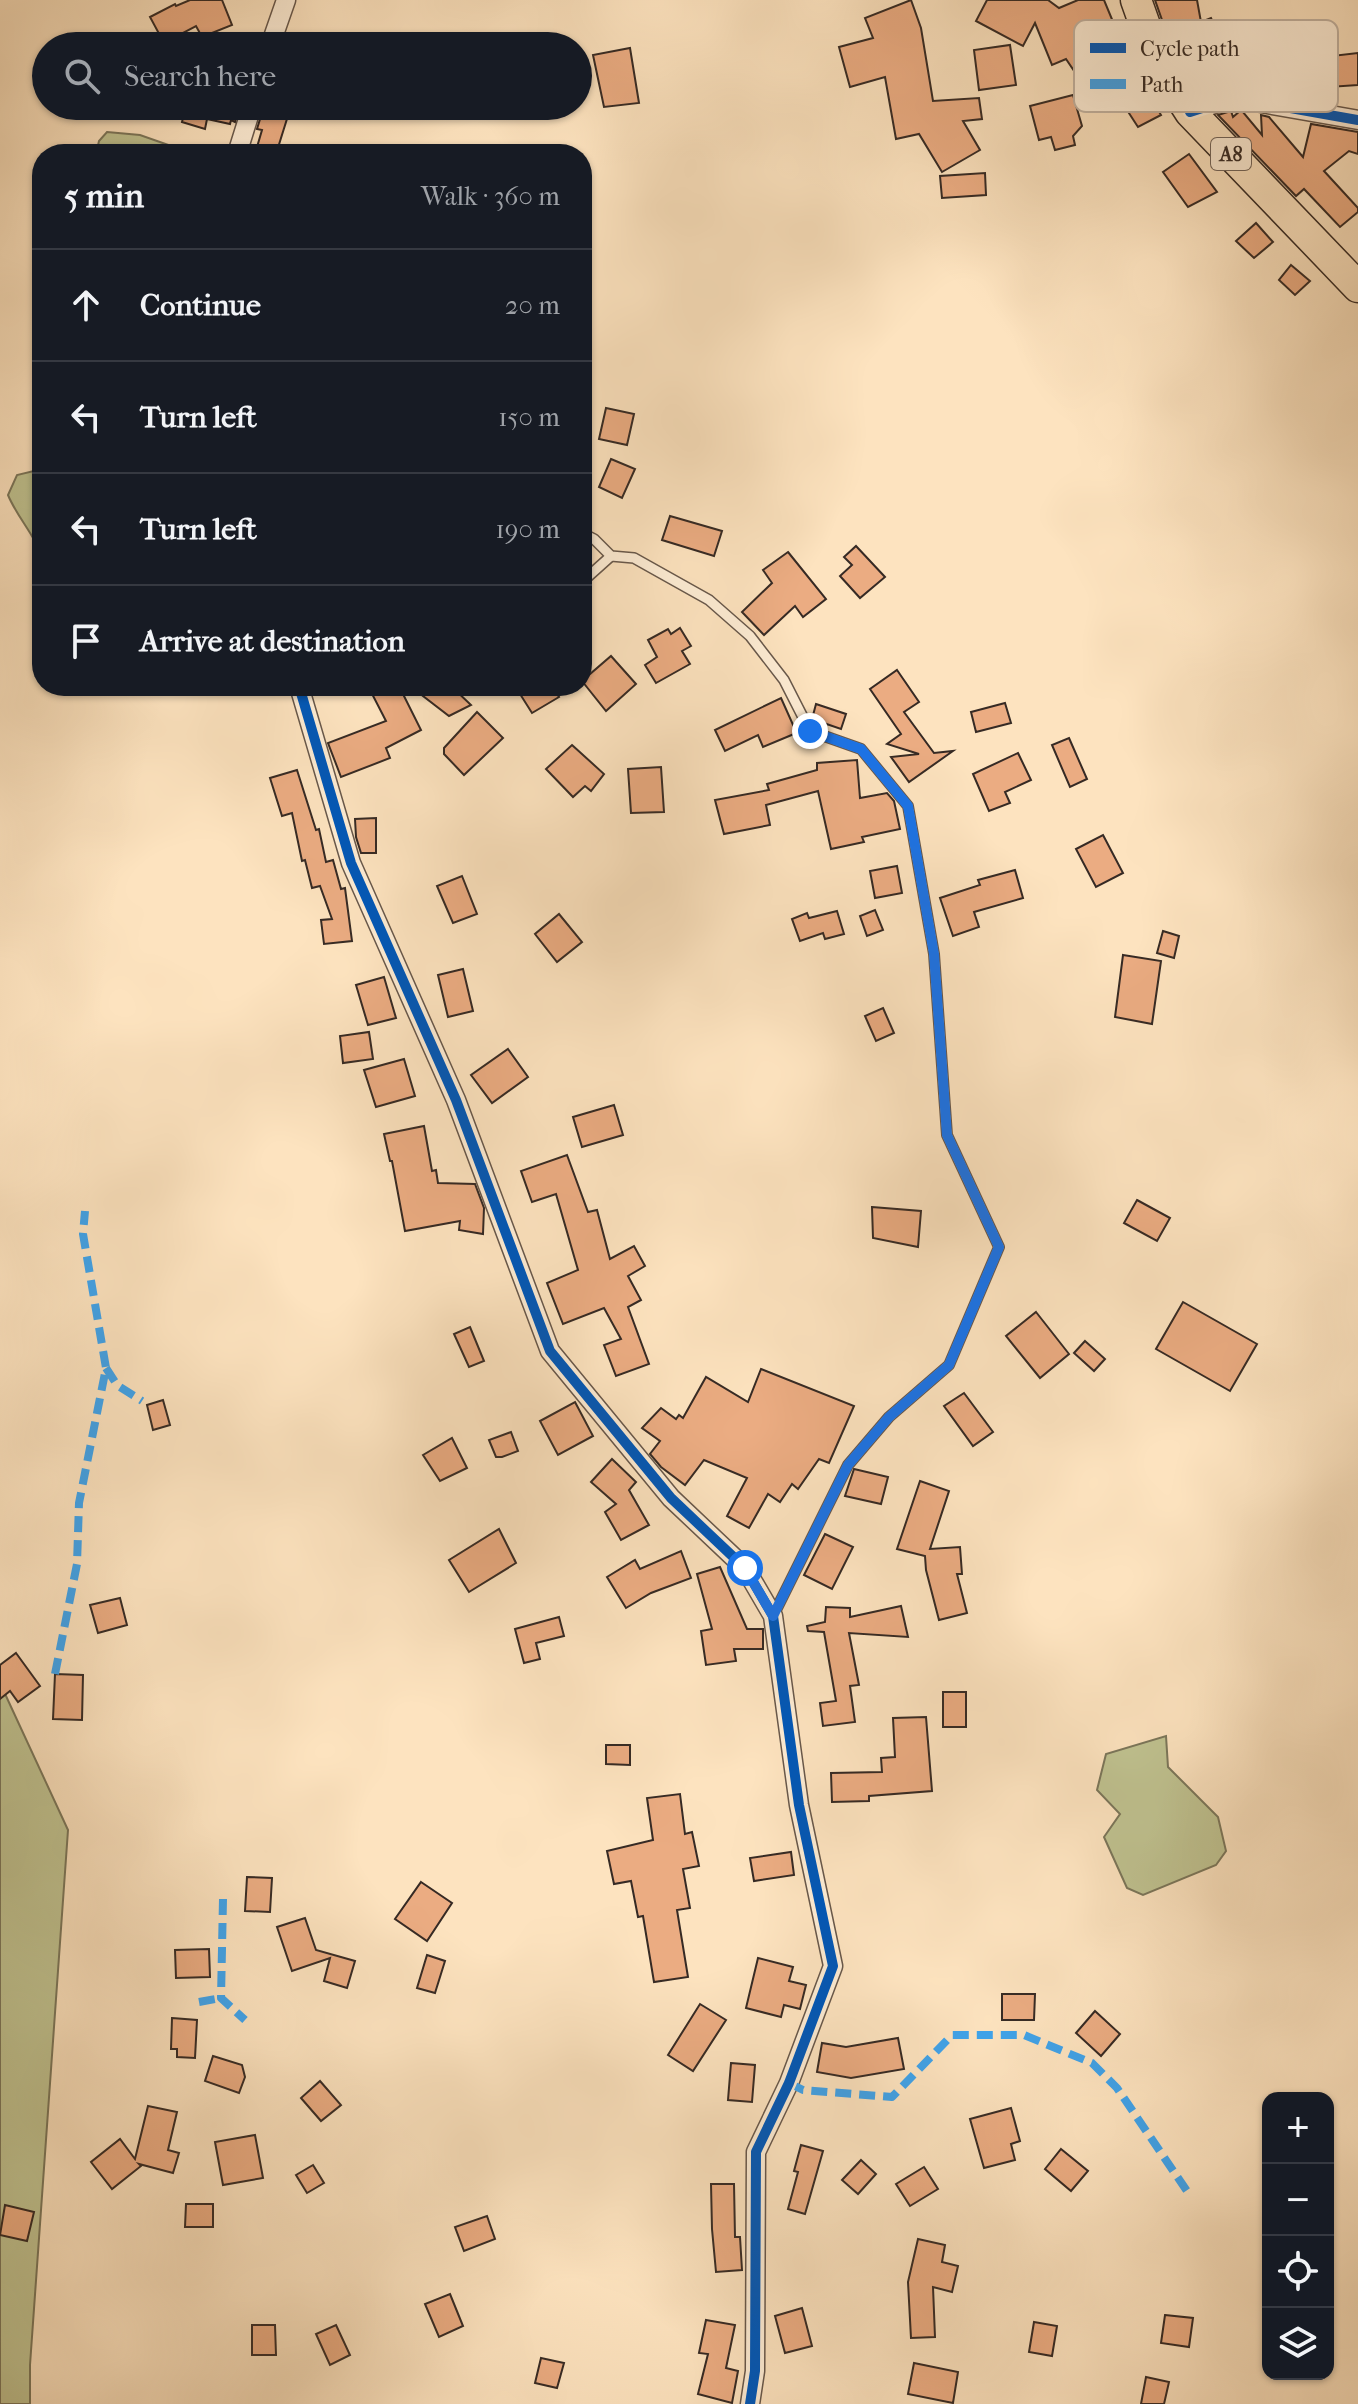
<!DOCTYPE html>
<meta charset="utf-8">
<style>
body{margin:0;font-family:"IM FELL French Canon",serif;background:#20242c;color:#f1f3f6}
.controls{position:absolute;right:24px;bottom:24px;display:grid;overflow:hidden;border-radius:16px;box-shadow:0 2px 6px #0004}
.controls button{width:72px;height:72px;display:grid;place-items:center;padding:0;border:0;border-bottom:2px solid #363941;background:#171b24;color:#f1f3f6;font:40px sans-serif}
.stop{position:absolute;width:24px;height:24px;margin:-18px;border:6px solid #1a73e8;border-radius:50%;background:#fff}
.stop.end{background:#1a73e8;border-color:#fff;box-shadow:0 2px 8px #0008}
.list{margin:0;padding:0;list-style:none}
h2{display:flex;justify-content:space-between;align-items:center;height:104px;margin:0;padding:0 32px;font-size:34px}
h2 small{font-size:26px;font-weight:400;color:#9ea1a6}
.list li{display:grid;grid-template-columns:52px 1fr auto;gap:24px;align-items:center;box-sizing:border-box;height:112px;padding:0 32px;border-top:2px solid #363941}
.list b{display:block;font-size:30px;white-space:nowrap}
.list em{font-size:26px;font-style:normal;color:#9ea1a6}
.icon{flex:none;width:44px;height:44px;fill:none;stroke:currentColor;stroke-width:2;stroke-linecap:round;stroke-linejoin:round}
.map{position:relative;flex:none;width:1358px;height:2404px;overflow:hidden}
.search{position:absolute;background:#171b24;box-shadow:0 2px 6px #0004;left:32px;top:32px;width:560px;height:88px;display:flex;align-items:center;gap:20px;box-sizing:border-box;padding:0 28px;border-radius:44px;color:#9ea1a6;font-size:30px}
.panel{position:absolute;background:#171b24;box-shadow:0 2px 6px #0004;left:32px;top:144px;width:560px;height:552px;border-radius:32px}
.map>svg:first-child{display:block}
</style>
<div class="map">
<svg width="1358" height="2404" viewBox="0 0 1358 2404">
<rect width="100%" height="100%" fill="#fde3bf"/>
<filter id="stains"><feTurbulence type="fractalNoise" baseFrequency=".0025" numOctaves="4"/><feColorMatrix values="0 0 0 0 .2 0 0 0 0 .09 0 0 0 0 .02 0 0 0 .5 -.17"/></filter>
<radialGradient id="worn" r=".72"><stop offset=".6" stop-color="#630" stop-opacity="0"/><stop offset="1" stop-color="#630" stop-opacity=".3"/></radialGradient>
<g fill="#c0c391" stroke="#7b765a" stroke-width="2">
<path d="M107,132L140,135L194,154H96L99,141Z"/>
<path d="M42,469V556C34,534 17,517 8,495L17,475Z"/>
<path d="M0,1683L68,1830L30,2365V2404H0Z"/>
<path d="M1166,1736L1168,1767L1218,1817L1226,1851L1216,1865L1143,1895L1127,1888L1104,1837L1120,1814L1097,1790L1106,1754Z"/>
</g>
<g fill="#ebac82" stroke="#362a24" stroke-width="2">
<path d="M190,0H222L232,25L202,37L196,26L164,43L150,17L175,4L176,6Z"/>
<path d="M911,0L921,28L933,101L979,98L982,119L963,121L980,150L942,172L919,134L896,139L885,77L850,87L839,47L873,38L865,18Z"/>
<path d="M987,0H1048L1059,8L1078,0H1104L1128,58L1161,115L1138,127L1112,87L1091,96L1066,59L1052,65L1035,23L1023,46L976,21Z"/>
<path d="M1155,0H1197L1201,22L1211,18L1223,44L1211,48L1224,88L1201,96L1174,54Z"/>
<path d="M1010,45L1016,85L979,90L974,50Z"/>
<path d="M630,48L639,103L604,107L593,55Z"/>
<path d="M1358,53V85L1329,87L1323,57Z"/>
<path d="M1073,95L1082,126L1073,136L1075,145L1055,150L1051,137L1039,140L1030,106Z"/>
<path d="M182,106H235L239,107L235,122L231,120L230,124L207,119L205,129L182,122L184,114L181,113Z"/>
<path d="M264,106H291L276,154H255L262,130L257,129Z"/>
<path d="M1231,111L1233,117L1240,111L1243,112L1262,135L1261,115L1269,117L1303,157L1311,124L1358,132V154L1349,151L1324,171L1358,208V212L1340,227L1304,189L1296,196L1218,115Z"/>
<path d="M1189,154L1217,192L1188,207L1163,172Z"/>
<path d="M985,173L986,195L942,198L940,176Z"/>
<path d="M1256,223L1273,242L1254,258L1236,241Z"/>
<path d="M1291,265L1310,281L1295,295L1279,280Z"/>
<path d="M606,408L634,414L627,445L599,439Z"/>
<path d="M611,459L635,469L622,498L599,487Z"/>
<path d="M670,516L722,531L714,556L662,540Z"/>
<path d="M856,546L885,577L860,598L840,576L852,565L844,557Z"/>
<path d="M788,552L826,599L803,617L795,606L764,635L742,612L772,583L763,570Z"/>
<path d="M680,628L691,646L682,651L690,664L656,683L645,665L657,657L648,640L668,629L671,634Z"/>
<path d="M611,656L636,684L606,711L582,681Z"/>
<path d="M897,670L919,702L904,712L934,753L953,751L909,782L891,757L919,754L887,744L901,734L870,689Z"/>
<path d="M368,686H399L421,730L386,748L390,758L341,777L328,743L386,721Z"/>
<path d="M410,686H451L471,705L449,716Z"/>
<path d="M515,686H552L559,697L532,713Z"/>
<path d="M781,698L794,727V734L763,747L758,735L725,751L715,730Z"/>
<path d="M1005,703L1011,723L976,732L971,712Z"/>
<path d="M816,704L846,714L841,729L812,719Z"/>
<path d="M477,712L503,738L464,775L444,754V748Z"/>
<path d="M1069,738L1087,779L1070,787L1052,745Z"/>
<path d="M572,745L604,774L591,791L585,786L573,797L546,769Z"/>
<path d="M1018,753L1031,780L1005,792L1010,803L989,811L973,774Z"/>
<path d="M857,760L860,798L887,793L894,801L900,829L862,837L864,842L831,849L818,791L766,805L770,825L724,834L715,800L769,790L767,784L817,770V763Z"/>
<path d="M661,767L664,812L631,813L628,769Z"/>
<path d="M297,770L316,830L319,829L326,862L333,860L341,889L345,888L352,941L324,944L321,920L332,919L320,886L312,888L305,860L302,861L292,813L282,816L270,778Z"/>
<path d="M376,818V853H361L356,837L355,819Z"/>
<path d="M1103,835L1123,873L1096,887L1076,849Z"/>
<path d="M897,866L902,893L875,898L870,871Z"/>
<path d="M1015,870L1023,898L974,912L979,927L953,936L940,898L980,885L978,880Z"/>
<path d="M462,876L477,914L453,923L437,886Z"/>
<path d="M875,910L883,930L867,936L860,916Z"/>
<path d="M837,911L844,934L825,939L823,933L800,941L792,919L807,913L809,918Z"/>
<path d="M559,914L582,942L557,962L535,934Z"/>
<path d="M1163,931L1179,936L1174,958L1157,953Z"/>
<path d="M1123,955L1161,961L1152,1024L1115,1017Z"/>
<path d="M463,969L473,1011L448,1017L438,975Z"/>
<path d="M384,977L396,1018L368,1025L356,985Z"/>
<path d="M883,1008L894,1033L876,1041L865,1016Z"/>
<path d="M369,1032L373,1059L343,1063L340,1036Z"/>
<path d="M508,1049L528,1077L492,1103L471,1075Z"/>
<path d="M404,1059L415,1096L376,1107L364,1070Z"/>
<path d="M614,1105L623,1135L582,1147L573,1117Z"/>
<path d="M424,1126L432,1171L436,1170L438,1183L475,1184L484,1208L483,1234L459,1230L460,1221L405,1231L392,1161H390L384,1134Z"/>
<path d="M567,1155L588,1212L597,1210L610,1259L634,1246L645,1266L628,1276L641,1300L628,1307L649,1364L616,1376L604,1345L621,1339L604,1308L563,1324L547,1283L578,1270L556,1194L532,1202L521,1171Z"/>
<path d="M1137,1200L1170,1218L1157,1241L1124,1223Z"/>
<path d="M872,1207L921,1211L918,1247L873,1238Z"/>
<path d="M1183,1302L1257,1344L1230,1391L1156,1349Z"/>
<path d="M1036,1312L1069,1354L1040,1378L1006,1336Z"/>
<path d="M470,1327L484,1361L469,1367L454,1334Z"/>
<path d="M1085,1341L1105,1359L1094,1371L1074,1353Z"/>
<path d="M761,1369L854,1406L829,1463L819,1459L798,1489L792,1484L780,1502L768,1494L749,1528L727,1516L747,1478L704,1460L685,1485L661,1467L650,1454L660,1441L642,1428L661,1408L676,1419L679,1415L683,1418L706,1377L748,1402Z"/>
<path d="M964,1393L993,1432L973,1446L944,1406Z"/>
<path d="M163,1400L170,1425L153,1430L147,1405Z"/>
<path d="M575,1402L593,1436L558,1455L540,1421Z"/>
<path d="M511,1432L518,1451L502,1457H496L489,1440Z"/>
<path d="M452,1438L467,1468L440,1481L423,1455Z"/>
<path d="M612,1459L636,1482L629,1490L649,1525L621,1540L605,1512L616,1504L591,1482Z"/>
<path d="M854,1469L888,1477L881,1504L845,1496Z"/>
<path d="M920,1481L949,1491L930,1549L960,1547L962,1574H957L967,1613L939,1620L926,1570L925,1556L897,1549Z"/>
<path d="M499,1529L516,1563L469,1592L449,1560Z"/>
<path d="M825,1534L853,1547L832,1589L804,1575Z"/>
<path d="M681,1551L691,1578L651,1593L626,1608L607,1577L635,1560L640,1569Z"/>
<path d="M720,1567L747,1629H763V1649H734L736,1661L706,1665L701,1631L712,1629L697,1574Z"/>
<path d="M120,1598L127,1625L98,1633L90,1605Z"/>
<path d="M901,1606L908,1637L849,1633L859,1685L850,1686L855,1722L823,1726L820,1703L836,1701L824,1632L808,1631L807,1626L825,1622L826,1607L850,1608V1617Z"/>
<path d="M559,1617L564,1636L536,1643L540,1659L524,1663L515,1629Z"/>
<path d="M16,1653L40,1686L18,1702L10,1691L0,1699V1665Z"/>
<path d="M55,1674L83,1675L82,1720L53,1719Z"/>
<rect x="943" y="1692" width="23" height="35"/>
<path d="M926,1717L932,1791L869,1796V1801L832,1802L831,1773L882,1772L881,1758L895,1757L893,1718Z"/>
<path d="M606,1745H630V1765L606,1764Z"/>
<path d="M680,1794L685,1834L692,1832L699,1866L683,1869L690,1908L677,1910L688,1977L654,1982L643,1916L638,1917L631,1881L614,1884L607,1851L653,1840L647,1798Z"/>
<path d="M791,1852L794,1875L754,1881L750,1858Z"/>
<path d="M247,1877L272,1878L270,1912L245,1911Z"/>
<path d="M421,1882L452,1903L427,1941L395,1919Z"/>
<path d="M305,1918L316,1950L355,1961L347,1988L324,1981L330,1958L292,1971L277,1927Z"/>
<path d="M209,1949L210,1977L176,1978L175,1950Z"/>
<path d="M427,1955L445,1961L435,1993L417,1988Z"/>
<path d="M758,1958L793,1967L789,1981L806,1985L800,2009L784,2005L781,2017L746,2008Z"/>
<path d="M1002,1994H1035L1034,2020H1002Z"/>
<path d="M700,2004L726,2020L693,2071L668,2055Z"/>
<path d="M1095,2011L1120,2034L1101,2056L1076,2033Z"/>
<path d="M172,2018L197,2020L195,2058L177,2057V2049H171Z"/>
<path d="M898,2038L904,2069L851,2078L817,2072L822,2043L846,2047Z"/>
<path d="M213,2056L242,2065L245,2077L239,2093L205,2081Z"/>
<path d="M731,2063L755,2065L752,2102L728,2100Z"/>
<path d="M320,2081L341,2105L321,2121L301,2098Z"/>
<path d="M148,2106L177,2112L168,2150L179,2153L173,2173L139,2164L141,2166L112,2189L91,2162L120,2139L135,2159Z"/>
<path d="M1011,2108L1020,2141L1011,2144L1015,2160L984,2168L970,2119Z"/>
<path d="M255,2135L263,2178L223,2185L215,2142Z"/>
<path d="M801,2145L823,2151L805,2214L788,2209L798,2172L794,2171Z"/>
<path d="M1061,2149L1088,2171L1071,2191L1045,2169Z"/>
<path d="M861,2160L876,2174L858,2194L842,2180Z"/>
<path d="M313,2165L324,2183L307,2193L296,2175Z"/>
<path d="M924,2167L938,2189L910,2206L896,2184Z"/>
<path d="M711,2184H734L735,2237H740L742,2270L716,2272L712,2229Z"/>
<path d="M186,2204H213V2227H185Z"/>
<path d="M5,2205L34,2212L27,2241L0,2235Z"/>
<path d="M487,2216L495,2239L464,2251L455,2227Z"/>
<path d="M918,2239L945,2245L942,2262L958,2266L952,2292L933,2287L935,2337L911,2338L908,2282Z"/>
<path d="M450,2294L463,2326L439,2337L425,2304Z"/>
<path d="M802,2308L812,2346L785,2353L775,2316Z"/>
<path d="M1165,2315L1193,2318L1189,2347L1161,2343Z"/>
<path d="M706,2320L735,2325L726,2368L738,2371L732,2403L698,2394L708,2354L699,2353Z"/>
<path d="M1034,2322L1057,2326L1052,2356L1029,2352Z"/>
<path d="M252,2325H275L276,2355H252Z"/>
<path d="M336,2325L350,2355L330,2365L316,2334Z"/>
<path d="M541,2358L564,2363L557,2388L535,2383Z"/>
<path d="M914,2363L958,2372L953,2403L908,2394Z"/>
<path d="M1146,2377L1169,2382L1164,2404H1141Z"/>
</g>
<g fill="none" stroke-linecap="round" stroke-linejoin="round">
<defs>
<g id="service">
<path d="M582,533L594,539L611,556L634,558L709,600L750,636L784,680L810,731L861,749L908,806L934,954L947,1135L999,1247L949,1365L889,1417L848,1465L773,1616"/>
<path d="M582,582L611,556"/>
</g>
<g id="minor">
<path d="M270,46L286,0"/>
<path d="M1190,112L1233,98L1358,120"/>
<path d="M237,154L252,106"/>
<path d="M299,686L351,863L456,1100L550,1351L671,1498L745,1568L773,1616L799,1805L833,1966L789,2083L756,2152L755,2371L750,2404"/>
</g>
<path id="trunk" d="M1136,0L1158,62L1190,112L1358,287"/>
</defs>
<use href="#service" stroke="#68584b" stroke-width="12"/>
<use href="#minor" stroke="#68584b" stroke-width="21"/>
<use href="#trunk" stroke="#362a24" stroke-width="33"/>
<use href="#service" stroke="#feedd5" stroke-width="9"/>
<use href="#minor" stroke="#feedd5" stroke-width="18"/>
<use href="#trunk" stroke="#fde3bf" stroke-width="30"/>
<g stroke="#3fa3eb" stroke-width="8" stroke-dasharray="16 8" stroke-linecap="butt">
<path d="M106,1368L117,1385L142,1401"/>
<path d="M55,1674L77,1564L79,1503L106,1368L83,1234L85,1211"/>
<path d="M223,1899L221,1998L245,2020"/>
<path d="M199,2002L221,1998"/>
<path d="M789,2083L803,2090L892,2097L952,2035H1024L1092,2063L1117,2088L1189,2194"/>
</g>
<defs>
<g id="cycleway">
<path d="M1190,112L1233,98L1358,120"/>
<path d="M299,686L351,863L456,1100L550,1351L671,1498L745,1568L773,1616L799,1805L833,1966L789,2083L756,2152L755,2371L750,2404"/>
</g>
</defs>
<use href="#cycleway" stroke="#feedd5" stroke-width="15"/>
<use href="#cycleway" stroke="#0057b8" stroke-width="10"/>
</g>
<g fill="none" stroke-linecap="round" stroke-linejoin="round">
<path stroke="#1a73e8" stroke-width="10" d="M745,1568L773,1616L848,1465L889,1417L949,1365L999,1247L947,1135L934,954L908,806L861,749L810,731"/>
</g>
<g text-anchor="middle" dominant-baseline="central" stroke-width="6" stroke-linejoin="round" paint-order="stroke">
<rect fill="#feedd5" stroke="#726459" stroke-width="2" x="1211" y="138" width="40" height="32" rx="6"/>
<g font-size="20" font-weight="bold" fill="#362a24">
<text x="1231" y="154">A8</text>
</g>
</g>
<rect x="1074" y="20" width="264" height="92" rx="12" fill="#feedd5" stroke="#c2b2a0" stroke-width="2"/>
<rect x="1090" y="43" width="36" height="10" fill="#0057b8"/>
<rect x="1090" y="79" width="36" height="10" fill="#3fa3eb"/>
<g font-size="22" fill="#362a24">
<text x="1140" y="56">Cycle path</text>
<text x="1140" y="92">Path</text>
</g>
<rect width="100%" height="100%" filter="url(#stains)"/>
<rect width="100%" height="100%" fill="url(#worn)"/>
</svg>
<div class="controls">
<button>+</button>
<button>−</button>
<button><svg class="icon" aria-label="locate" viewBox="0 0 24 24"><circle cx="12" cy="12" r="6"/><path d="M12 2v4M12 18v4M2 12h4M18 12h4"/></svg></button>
<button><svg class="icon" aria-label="layers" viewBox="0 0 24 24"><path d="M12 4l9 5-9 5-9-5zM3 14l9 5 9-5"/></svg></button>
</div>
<div class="stop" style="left:745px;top:1568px"></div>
<div class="stop end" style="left:810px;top:731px"></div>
<div class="search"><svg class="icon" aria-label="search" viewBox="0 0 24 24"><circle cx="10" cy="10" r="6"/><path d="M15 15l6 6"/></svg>Search here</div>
<section class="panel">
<h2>5 min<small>Walk · 360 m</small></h2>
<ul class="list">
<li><svg class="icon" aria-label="ahead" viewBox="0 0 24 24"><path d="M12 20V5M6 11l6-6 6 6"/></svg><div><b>Continue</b></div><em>20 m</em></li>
<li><svg class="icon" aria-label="left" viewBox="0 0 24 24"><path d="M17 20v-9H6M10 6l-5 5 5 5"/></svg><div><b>Turn left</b></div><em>150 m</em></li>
<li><svg class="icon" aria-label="left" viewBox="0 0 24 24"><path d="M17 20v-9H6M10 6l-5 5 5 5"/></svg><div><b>Turn left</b></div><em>190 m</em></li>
<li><svg class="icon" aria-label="arrive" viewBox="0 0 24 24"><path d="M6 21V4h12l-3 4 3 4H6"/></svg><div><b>Arrive at destination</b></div></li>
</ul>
</section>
</div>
